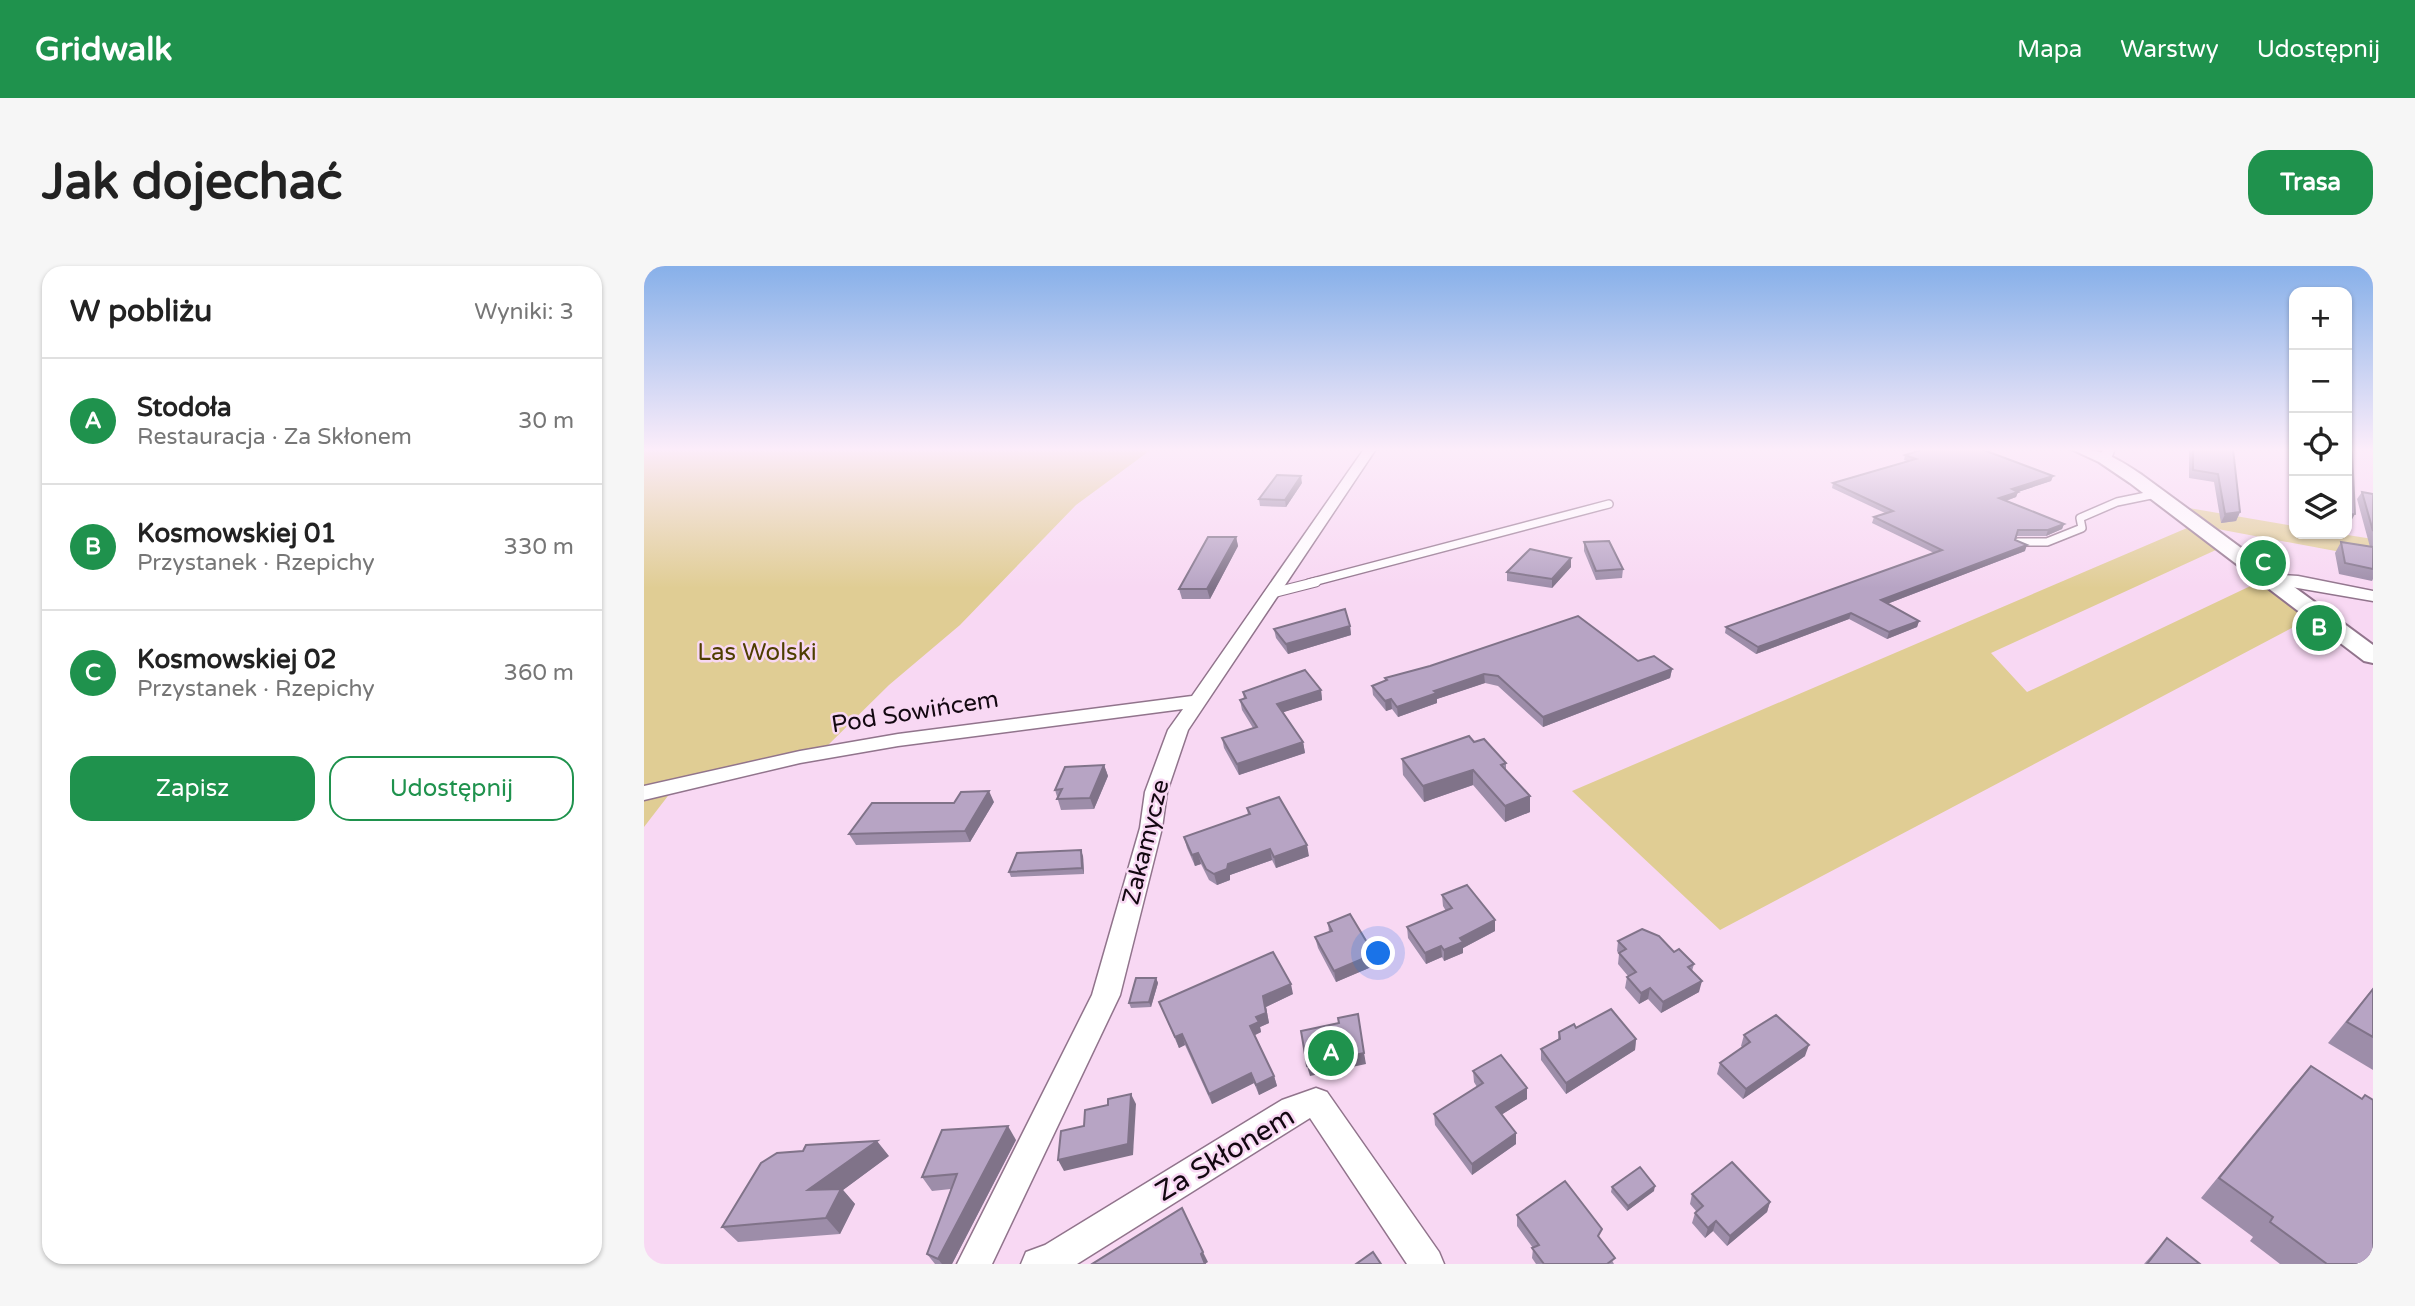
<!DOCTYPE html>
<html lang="pl">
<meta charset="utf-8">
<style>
body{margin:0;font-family:"Varela Round",sans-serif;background:#f6f6f6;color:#222}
.controls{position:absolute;right:21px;top:21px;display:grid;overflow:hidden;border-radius:14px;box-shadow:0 2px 5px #0004}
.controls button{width:63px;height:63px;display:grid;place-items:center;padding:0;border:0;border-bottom:2px solid #e0e0e0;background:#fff;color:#222;font:35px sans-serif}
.you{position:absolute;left:735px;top:688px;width:24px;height:24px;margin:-18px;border:5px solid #fff;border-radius:50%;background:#1a73e8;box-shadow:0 0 0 10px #1a73e833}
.badge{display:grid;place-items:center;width:46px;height:46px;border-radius:50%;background:#1f924d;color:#fff;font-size:23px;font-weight:700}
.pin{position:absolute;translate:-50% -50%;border:4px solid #fff;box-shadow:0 2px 7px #0006}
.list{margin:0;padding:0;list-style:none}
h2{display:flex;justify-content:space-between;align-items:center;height:91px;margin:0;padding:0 28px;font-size:30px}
h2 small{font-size:23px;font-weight:400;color:#767676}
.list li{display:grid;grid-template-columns:46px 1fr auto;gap:21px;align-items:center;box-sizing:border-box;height:126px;padding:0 28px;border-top:2px solid #e0e0e0}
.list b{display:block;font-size:26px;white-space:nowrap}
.list p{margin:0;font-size:23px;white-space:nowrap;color:#767676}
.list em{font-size:23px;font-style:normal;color:#767676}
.actions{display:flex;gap:14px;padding:21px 28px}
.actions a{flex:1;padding:16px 0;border:2px solid #1f924d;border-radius:21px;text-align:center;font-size:24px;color:#1f924d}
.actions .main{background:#1f924d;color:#fff}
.icon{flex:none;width:38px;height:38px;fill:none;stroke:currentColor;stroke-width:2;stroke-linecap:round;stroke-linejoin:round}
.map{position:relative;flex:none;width:1729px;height:998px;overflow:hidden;border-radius:21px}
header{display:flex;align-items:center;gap:42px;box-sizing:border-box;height:98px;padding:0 35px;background:#1f924d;color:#fff}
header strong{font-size:33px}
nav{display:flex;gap:38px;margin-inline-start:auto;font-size:24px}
.intro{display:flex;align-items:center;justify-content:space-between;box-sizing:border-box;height:168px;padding:0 42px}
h1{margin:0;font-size:49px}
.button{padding:18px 32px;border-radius:21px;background:#1f924d;color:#fff;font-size:24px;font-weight:700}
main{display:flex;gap:42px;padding:0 42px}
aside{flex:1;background:#fff;border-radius:21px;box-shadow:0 2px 5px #0004}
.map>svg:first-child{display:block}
</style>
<header>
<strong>Gridwalk</strong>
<nav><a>Mapa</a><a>Warstwy</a><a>Udostępnij</a></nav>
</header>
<div class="intro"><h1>Jak dojechać</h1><a class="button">Trasa</a></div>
<main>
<aside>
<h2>W pobliżu<small>Wyniki: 3</small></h2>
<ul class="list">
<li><span class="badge">A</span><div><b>Stodoła</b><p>Restauracja · Za Skłonem</p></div><em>30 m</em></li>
<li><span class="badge">B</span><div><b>Kosmowskiej 01</b><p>Przystanek · Rzepichy</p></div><em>330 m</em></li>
<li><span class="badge">C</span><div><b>Kosmowskiej 02</b><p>Przystanek · Rzepichy</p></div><em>360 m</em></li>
</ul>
<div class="actions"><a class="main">Zapisz</a><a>Udostępnij</a></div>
</aside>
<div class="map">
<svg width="1729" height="998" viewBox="0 0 1729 998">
<rect width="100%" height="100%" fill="#f8d8f3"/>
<g fill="#e0cd94">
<path d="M0,183H508L432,239L316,359L245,419L178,485L27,526L0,561Z"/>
<path d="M1539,241L1650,260V268H1697L1729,273V292L1563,261Z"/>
<path d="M1543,262L1574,283L1347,387L1383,426L1617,315L1663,354L1076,664L928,525Z"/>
</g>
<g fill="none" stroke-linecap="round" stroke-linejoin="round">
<defs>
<g id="service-far1">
<path d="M1374,276H1403L1438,262L1436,252L1473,236L1512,228"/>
<path d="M665,317L965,238"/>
</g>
<path id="service" d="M625,328L672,316"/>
<g id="minor">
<path d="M720,183H732L544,464L523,526L518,562L476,729L348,998H313L448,729L496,562L501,526L524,464L539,443L254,480L156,497L0,534V520L156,485L254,468L548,430Z"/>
<path d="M1459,183H1471L1466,195L1455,192Z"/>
<path d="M1625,308L1654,310L1729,325V335L1619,316L1617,313Z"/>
<path d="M672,822L683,826L795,986L800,998H763L666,852L433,998H377L382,986L401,979L638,834Z"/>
</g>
<path id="tertiary" d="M1427,183C1456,181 1474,193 1498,209L1729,379V397L1720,395L1486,217L1455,196Z"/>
</defs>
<use href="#service-far1" stroke="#91748c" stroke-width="10"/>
<use href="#service" stroke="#91748c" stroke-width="11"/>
<use href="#minor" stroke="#91748c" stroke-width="3"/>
<use href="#tertiary" stroke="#91748c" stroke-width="4"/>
<use href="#service-far1" stroke="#fff" stroke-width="7"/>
<use href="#service" stroke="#fff" stroke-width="9"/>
<use href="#minor" fill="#fff" fill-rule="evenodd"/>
<use href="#tertiary" fill="#fff" fill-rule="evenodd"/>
</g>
<g fill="#9d8da9">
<path d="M1545,183H1589L1596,246L1592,255L1577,257L1570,216L1545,212Z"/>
<path d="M1261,189L1409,210L1407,215L1374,226L1372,231L1362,235L1420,258L1418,263L1402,270H1372L1371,274L1381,285L1243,338L1275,355L1273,361L1243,373L1205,353L1112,388L1081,367L1082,361L1290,287L1228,257L1230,251L1241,247L1188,222L1189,217L1263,195L1260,194Z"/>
<path d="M658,217L642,241L616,240L615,233Z"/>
<path d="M1718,226L1729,228V313L1728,315L1695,308L1691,287L1697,276L1726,281L1713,233Z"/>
<path d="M592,271L594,280L566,333H538L535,323Z"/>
<path d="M940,276L979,303L978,312L952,314L940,285Z"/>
<path d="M927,292V301L908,322L863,315V306Z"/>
<path d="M706,360L707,369L644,388L632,372L630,363Z"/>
<path d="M994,395L1028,403L1026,412L899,461L854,420L841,417L793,433V437L754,451L748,443L742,445L729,429L728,420L741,415V412Z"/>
<path d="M677,424L678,434L639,446L659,476L661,487L595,509L580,482L578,472L609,462L598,444L596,434L600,433L599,426Z"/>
<path d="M830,476L862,497V504L886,530V546L861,556L829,519L780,536L759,509L758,493Z"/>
<path d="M460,499L464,510L450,543L417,544L411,524Z"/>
<path d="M350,536L326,576L212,579L205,568Z"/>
<path d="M603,542L665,590L632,602L628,594L586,609V614L573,619L565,614L557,598L551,600L543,582L540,571L604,549Z"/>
<path d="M439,590L440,608L367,611L365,606Z"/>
<path d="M798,629L851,654V665L819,682V687L800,695L798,691L782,698L764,672L763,661L802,645L799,640Z"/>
<path d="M684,657L730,688L732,699L692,716L674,682L671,671L685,666Z"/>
<path d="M974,675L1030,686L1050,698L1048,705L1055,726L1017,747L1004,733L995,738L981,722L983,711L984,710L974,698L975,688L973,685Z"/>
<path d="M512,712L514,717L507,741L487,742L485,737Z"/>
<path d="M1729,722V804L1684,777Z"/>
<path d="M649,728L622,741L625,757L616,761L617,766L611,769L630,810L633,820L615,829L610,817L568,838L541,779L535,782L515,736Z"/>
<path d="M932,762L992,773L991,784L922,828L897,794V783L914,773L915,766Z"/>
<path d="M1100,769L1161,790L1099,833L1073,808L1076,797L1098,781L1097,780Z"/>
<path d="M1667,800L1718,833L1721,829L1729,998H1636L1606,975L1609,971L1557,932L1648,821Z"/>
<path d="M829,805L883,833L857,849L872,867V878L828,909L791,859L790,848L833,821L830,816Z"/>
<path d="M372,874L308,998H291L283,988L307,923L288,925L278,911Z"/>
<path d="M245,890L199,924L211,938L196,968L94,976L78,961Z"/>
<path d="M968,921L1010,925L983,945L967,926Z"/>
<path d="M1048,928L1126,936L1123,946L1083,980L1069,965L1061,972L1048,957L1051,947L1052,945L1046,938Z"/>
<path d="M873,949L956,972L970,998H892L888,992L889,982L873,960Z"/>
<path d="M1523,972L1556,998H1500Z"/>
</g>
<g fill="#807389">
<path d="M657,210L658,217L642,241L641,234Z"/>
<path d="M1409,210L1407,215L1374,226L1372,231L1353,238L1355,232L1368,223Z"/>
<path d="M1596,246L1592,255L1577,257L1581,248Z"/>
<path d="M1711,248L1706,257H1703L1704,249Z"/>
<path d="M1420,258L1418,263L1402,270L1404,264Z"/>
<path d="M592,271L594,280L566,333L563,323Z"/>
<path d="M1383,279L1381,285L1235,341L1237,334Z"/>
<path d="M927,292V301L908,322V313Z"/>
<path d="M1207,347L1205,353L1112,388L1114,381Z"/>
<path d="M1275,355L1273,361L1243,373L1245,366Z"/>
<path d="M706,360L707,369L644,388L642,378Z"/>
<path d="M1028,403L1026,412L899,461V451Z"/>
<path d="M840,408L841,417L793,433V437L754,451L753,441L790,425Z"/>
<path d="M677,424L678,434L634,448L633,438Z"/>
<path d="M747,433L748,443L742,445L741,435Z"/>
<path d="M659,476L661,487L595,509L593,498Z"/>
<path d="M460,499L464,510L450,543L446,532Z"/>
<path d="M829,504V519L780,536L779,520Z"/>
<path d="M345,525L350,536L326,576L321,565Z"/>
<path d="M886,530V546L861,556V540Z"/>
<path d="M663,579L665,590L632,602L630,591Z"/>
<path d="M626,583L628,594L586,609V614L573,619L570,608L584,598Z"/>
<path d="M437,584L439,590L440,608L438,602Z"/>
<path d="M554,587L557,598L551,600L548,589Z"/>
<path d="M851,654V665L819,682V687L800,695V684L816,672Z"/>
<path d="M797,680L798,691L782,698L781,687Z"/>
<path d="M730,688L732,699L692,716L690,705Z"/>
<path d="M512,712L514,717L507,741L505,736Z"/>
<path d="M1058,715L1055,726L1017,747L1019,736Z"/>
<path d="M647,718L649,728L622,741L625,757L616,761L617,766L609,770L606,760L612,751L619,730Z"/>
<path d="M1006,722L1004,733L995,738L997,727Z"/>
<path d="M538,768L541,779L535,782L531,771Z"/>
<path d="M992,773L991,784L922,828V817Z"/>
<path d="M1165,779L1161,790L1099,833L1102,823Z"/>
<path d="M720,787L722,798L666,810L663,800Z"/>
<path d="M607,807L610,817L568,838L565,828Z"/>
<path d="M630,810L633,820L615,829L612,819Z"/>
<path d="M883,822V833L852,852V841Z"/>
<path d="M487,828L492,838L489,889L420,905L414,894Z"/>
<path d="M364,860L372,874L308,998H298L294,993Z"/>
<path d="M872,867V878L828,909V898Z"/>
<path d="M233,875L245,890L199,924L211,938L196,968L182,952L164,924Z"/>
<path d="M1011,920L1010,925L983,945L984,940Z"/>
<path d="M1126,936L1123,946L1083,980L1086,970Z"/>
<path d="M1072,955L1069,965L1061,972L1064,962Z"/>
<path d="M559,986L564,996L561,998L557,988Z"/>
</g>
<g fill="#b7a4c4" stroke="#807389" stroke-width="2">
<path d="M1280,183H1337L1409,210L1368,223L1374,226L1355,232L1420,258L1404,264H1374L1371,274L1383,279L1237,334L1275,355L1245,366L1207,347L1114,381L1082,361L1298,284L1230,251L1249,245L1189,217L1272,193L1261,189Z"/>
<path d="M1549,183H1589L1596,246L1581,248L1574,208L1549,204Z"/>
<path d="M1703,183L1708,184L1711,248L1704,249L1703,246Z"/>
<path d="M633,209L657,210L641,234L615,233Z"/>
<path d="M1718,226L1729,228V265Z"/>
<path d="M564,271H592L563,323H535Z"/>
<path d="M965,275L979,303L952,305L940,276Z"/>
<path d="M1697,276L1729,281V303L1701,297Z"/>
<path d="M886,283L927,292L908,313L863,306Z"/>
<path d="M701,343L706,360L642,378L630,363Z"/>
<path d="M934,350L994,395L1010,390L1028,403L899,451L854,410L840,408L790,425L793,427L753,441L747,433L741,435L728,420L743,414L741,412L786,400Z"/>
<path d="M661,404L677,424L633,438L659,476L593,498L578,472L613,461L596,434L602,432L599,426Z"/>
<path d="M825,470L830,476L840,473L862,497L857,499L886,530L861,540L829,504L779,520L758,493Z"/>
<path d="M460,499L446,532L413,533L418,523L411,524L421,501Z"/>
<path d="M345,525L321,565L205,568L228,537H310L317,526Z"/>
<path d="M635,531L663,579L630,591L626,583L584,598L583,603L570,608L562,603L554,587L548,589L540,571L606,548L603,542Z"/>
<path d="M437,584L438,602L365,606L373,587Z"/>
<path d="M823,619L851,654L816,672L819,676L800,684L797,680L781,687L763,661L808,642L798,629Z"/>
<path d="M706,648L730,688L690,705L671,671L688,665L684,657Z"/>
<path d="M998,663L1015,670L1030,686L1035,683L1050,698L1044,701L1058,715L1019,736L1006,722L997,727L983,711L992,706L975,687L982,683L974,675Z"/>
<path d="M629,686L647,718L619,730L622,747L612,751L615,756L606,760L630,810L612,819L607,807L565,828L538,768L531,771L515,736Z"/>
<path d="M492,712H512L505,736L485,737Z"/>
<path d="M1729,723V771L1703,756Z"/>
<path d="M967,743L992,773L922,817L897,783L916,773L915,766L930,758L932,762Z"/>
<path d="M714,748L720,787L663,800L657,765L695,757L694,752Z"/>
<path d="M1132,749L1165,779L1102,823L1076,797L1106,776L1100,769Z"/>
<path d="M857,789L883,822L852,841L872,867L828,898L790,848L839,817L829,805Z"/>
<path d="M1667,800L1718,833L1721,829L1729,834V998H1683L1626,956L1629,951L1575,912Z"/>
<path d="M487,828L484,878L414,894L417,865L440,860L441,844L464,839V833Z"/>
<path d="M364,860L294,993L283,988L313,908L278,911L298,864Z"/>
<path d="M233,875L164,924L197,923L182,952L78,961L117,897L133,887L159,885L162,879Z"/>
<path d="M1088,896L1126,936L1086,970L1072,955L1064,962L1051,947L1059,940L1048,928Z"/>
<path d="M996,901L1011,920L984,940L968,921Z"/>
<path d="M921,915L958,963L954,970L971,992L963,998H900L888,982L895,979L873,949Z"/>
<path d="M538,942L559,986L557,988L561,998H448Z"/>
<path d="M1523,972L1556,998H1503Z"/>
<path d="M729,986L737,998H712Z"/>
</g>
<linearGradient id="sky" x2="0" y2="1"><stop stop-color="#87b0e9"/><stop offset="0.57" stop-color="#fcedfa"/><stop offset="1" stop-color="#fcedfa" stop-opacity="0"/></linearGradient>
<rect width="1729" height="322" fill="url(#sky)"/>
<g text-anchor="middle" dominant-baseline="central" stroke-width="5" stroke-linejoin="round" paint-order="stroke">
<g font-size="24" fill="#4e3e00" stroke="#f8d8f3">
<text x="113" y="386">Las Wolski</text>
</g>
<g font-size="24" fill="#130811" stroke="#f8d8f3">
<text transform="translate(271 446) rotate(-9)">Pod Sowińcem</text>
<text transform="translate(502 576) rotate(-76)">Zakamycze</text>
</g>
<g font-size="28" fill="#130811" stroke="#f8d8f3">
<text transform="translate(581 888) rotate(-31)">Za Skłonem</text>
</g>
</g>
</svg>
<div class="controls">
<button>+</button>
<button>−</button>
<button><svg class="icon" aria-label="locate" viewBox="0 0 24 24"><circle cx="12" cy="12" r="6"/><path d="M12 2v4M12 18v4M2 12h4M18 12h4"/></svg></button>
<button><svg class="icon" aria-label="layers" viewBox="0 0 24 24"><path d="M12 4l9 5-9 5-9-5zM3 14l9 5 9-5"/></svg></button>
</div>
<div class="you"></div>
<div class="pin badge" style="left:687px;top:787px">A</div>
<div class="pin badge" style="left:1675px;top:362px">B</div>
<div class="pin badge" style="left:1619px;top:297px">C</div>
</div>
</main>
